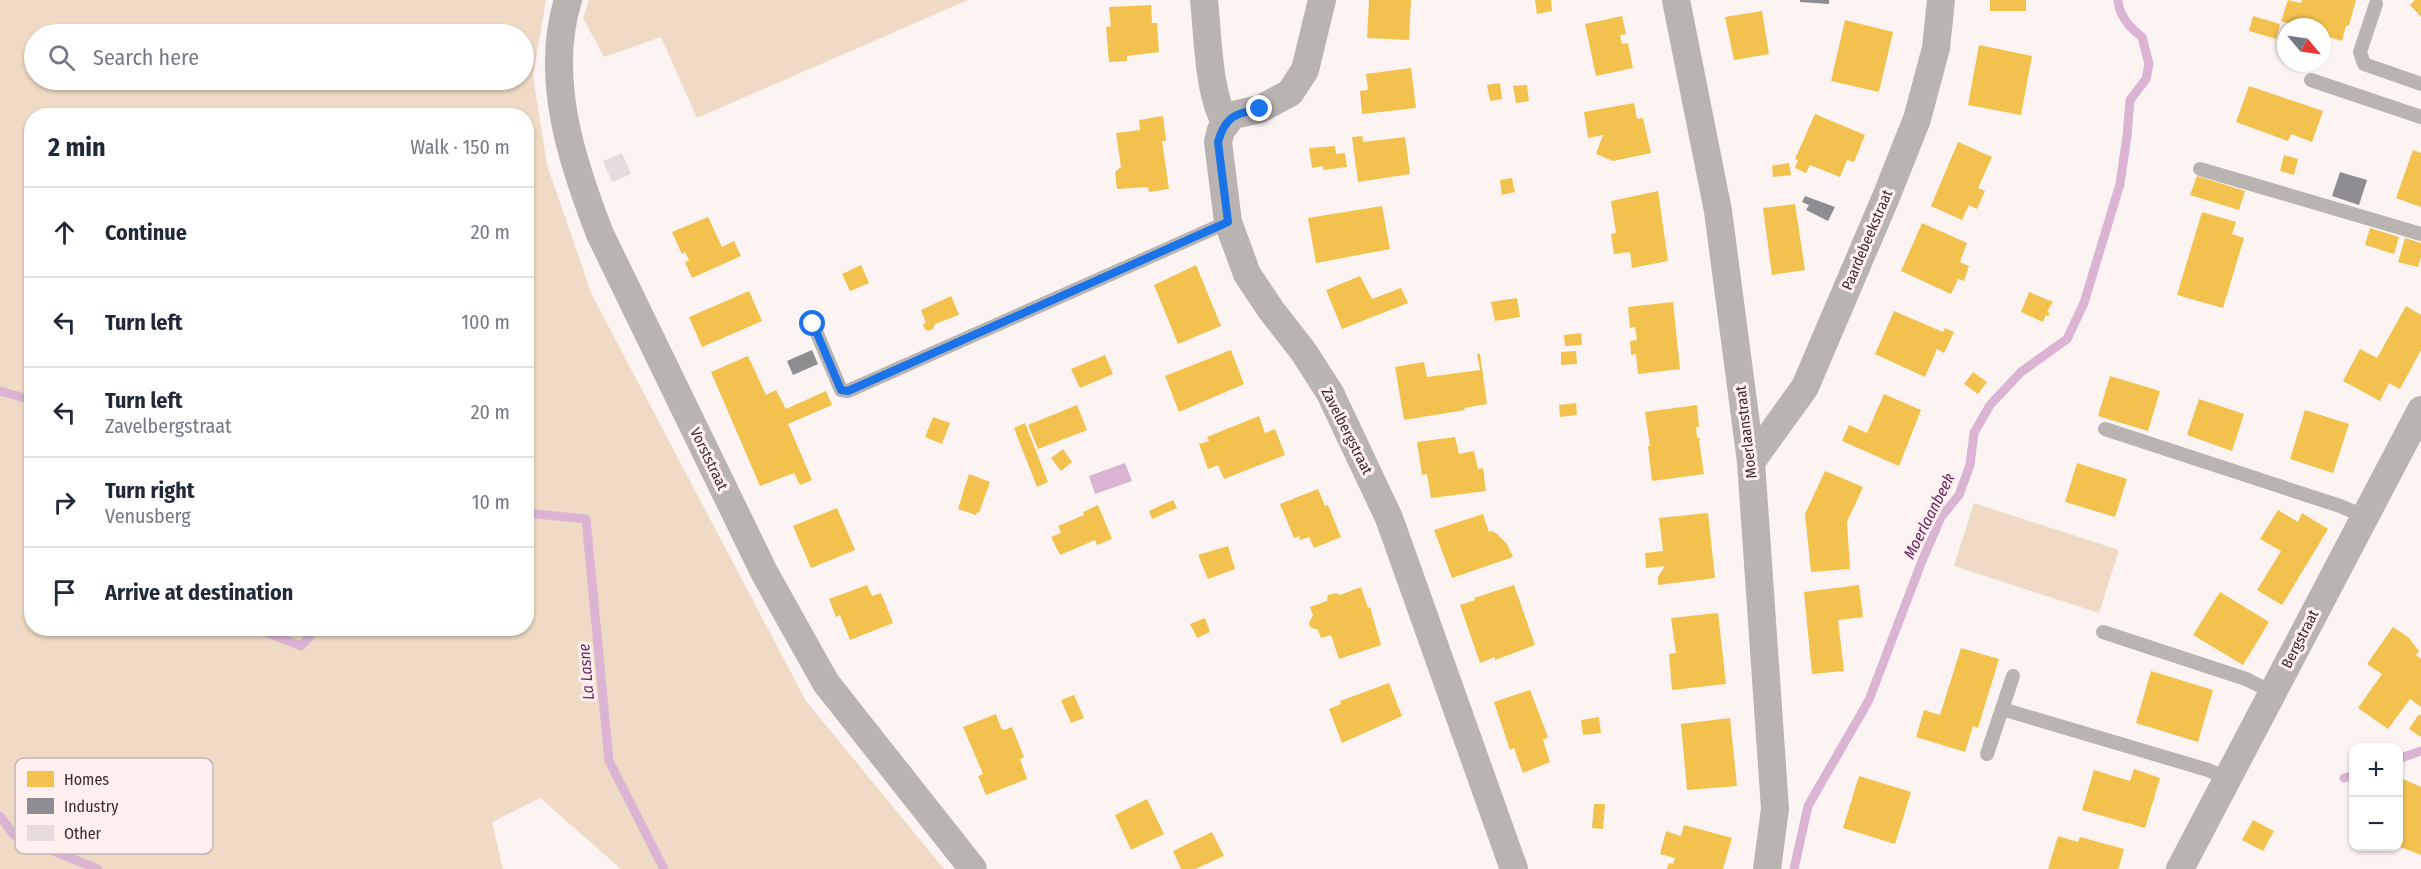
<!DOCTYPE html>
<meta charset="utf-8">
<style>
body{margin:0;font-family:"Fira Sans Condensed",sans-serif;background:#f6f6f7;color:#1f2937}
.controls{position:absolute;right:18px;bottom:18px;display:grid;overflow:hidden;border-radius:12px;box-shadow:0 2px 4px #0004}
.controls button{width:54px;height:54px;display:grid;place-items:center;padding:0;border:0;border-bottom:2px solid #e0e1e3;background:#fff;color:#1f2937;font:30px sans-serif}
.compass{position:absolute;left:2277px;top:18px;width:54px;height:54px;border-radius:50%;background:#fff;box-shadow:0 2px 4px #0004;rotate:119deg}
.stop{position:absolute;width:18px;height:18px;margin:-14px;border:4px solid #1a73e8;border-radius:50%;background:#fff}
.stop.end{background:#1a73e8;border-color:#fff;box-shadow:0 2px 6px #0008}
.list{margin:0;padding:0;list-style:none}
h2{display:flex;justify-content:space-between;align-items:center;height:78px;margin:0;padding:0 24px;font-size:26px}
h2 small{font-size:20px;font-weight:400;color:#747a83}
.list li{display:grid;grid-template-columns:39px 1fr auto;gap:18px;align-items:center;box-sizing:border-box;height:90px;padding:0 24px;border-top:2px solid #e0e1e3}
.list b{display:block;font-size:22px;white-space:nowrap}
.list p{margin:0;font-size:20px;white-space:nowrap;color:#747a83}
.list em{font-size:20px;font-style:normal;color:#747a83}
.icon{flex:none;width:33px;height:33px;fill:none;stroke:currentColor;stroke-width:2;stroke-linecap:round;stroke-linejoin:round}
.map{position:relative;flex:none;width:2421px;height:869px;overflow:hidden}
.search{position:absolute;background:#fff;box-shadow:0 2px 4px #0004;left:24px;top:24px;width:510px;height:66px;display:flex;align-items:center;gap:15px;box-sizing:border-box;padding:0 21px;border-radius:33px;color:#747a83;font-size:22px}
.panel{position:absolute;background:#fff;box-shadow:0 2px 4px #0004;left:24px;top:108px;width:510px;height:528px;border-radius:24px}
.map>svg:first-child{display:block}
</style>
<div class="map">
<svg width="2421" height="869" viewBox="0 0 2421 869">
<rect width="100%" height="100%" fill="#fcf4f2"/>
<g fill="#efdbc5" fill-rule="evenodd">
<path d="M0,0H546L533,76L547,165L592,295L806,701L944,869H621L540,798L492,822L503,869H0ZM524,34V80H34V34ZM32,116H526V628H32Z"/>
<path d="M589,0H968L697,118L661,37L604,57L583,18Z"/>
<path d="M1974,503L2119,550L2099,613L1954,566Z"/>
</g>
<path fill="#dbb4d3" d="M1125,463L1132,481L1095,494L1089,476Z"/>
<g fill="#f2c14e">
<path d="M1369,0H1411L1409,40L1367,38Z"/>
<path d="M1535,0H1551L1552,11L1537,14Z"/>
<rect x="1990" y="0" width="36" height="11"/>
<path d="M2288,0L2301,3L2302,0H2356L2349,25L2346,26L2342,41L2322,35V27H2299L2281,21Z"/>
<path d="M2415,0H2421V17L2410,5Z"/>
<path d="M1151,5L1152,23H1157L1159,52L1127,56V61L1109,62L1106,27L1111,26L1109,7Z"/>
<path d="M1762,11L1769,54L1734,60L1725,17Z"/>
<path d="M1622,16L1626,34L1620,35L1622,44L1628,43L1633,68L1596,76L1585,24Z"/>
<path d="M2253,16L2280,24L2276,39L2249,31Z"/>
<path d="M1845,20L1893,32L1879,92L1831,81Z"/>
<path d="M1979,45L2032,56L2021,115L1968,105Z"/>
<path d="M1411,68L1416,108L1362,114L1360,91L1368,90L1366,74Z"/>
<path d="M1500,83L1502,99L1490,101L1487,85Z"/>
<path d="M1527,85L1529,101L1516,103L1513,86Z"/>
<path d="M2249,86L2323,111L2312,142L2291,134L2288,141L2236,122Z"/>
<path d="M1634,103L1637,119L1643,118L1651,153L1613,161L1596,154L1603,135L1588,138L1584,112Z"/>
<path d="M1815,114L1865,135L1854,162L1847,160L1840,177L1810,165L1806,173L1795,168L1798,160L1795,159Z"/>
<path d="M1163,116L1166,141H1162L1169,189L1149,192L1148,187L1117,189L1115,172L1121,167L1116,133L1140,130L1139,120Z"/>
<path d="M1362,136L1363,142L1405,137L1410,174L1358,182L1352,137Z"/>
<path d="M1958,142L1992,157L1978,188L1985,191L1977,209L1969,205L1962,220L1931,206Z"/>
<path d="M1335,146L1336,154L1345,153L1347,167L1323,170V166L1312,168L1309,148Z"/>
<path d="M2413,150L2421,153V207L2396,198Z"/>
<path d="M2284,155L2298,159L2294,175L2280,171Z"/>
<path d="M1789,163L1791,175L1773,177L1772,166Z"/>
<path d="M2197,176L2245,191L2239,210L2190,195Z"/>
<path d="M1512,178L1515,192L1502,195L1500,180Z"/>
<path d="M1658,191L1668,261L1632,268L1630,252L1614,254L1611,234L1616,233L1611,201Z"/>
<path d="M1795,204L1805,270L1772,275L1763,208Z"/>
<path d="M1382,206L1390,249L1316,263L1308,218Z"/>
<path d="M2202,212L2236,222L2232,234L2244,238L2223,308L2177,295Z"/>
<path d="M708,217L722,247L734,241L741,256L692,278L685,262L689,260L685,252L682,254L672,232Z"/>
<path d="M1922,223L1967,243L1960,262L1969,266L1964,281L1958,279L1951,294L1901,271Z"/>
<path d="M2370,228L2399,237L2394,254L2365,245Z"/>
<path d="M2405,238L2421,243V257L2418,267L2398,262Z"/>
<path d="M861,265L869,283L850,291L842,274Z"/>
<path d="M1196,265L1221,326L1178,344L1154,285Z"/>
<path d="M1360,276L1372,299L1401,288L1408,303L1342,329L1326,290Z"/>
<path d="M749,291L762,321L702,347L689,317Z"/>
<path d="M2029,292L2053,302L2047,312L2050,313L2048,316L2046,315L2043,322L2021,312Z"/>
<path d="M951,296L959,315L935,324L933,329L928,331L924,328L923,324L926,323L921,310Z"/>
<path d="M1517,298L1520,317L1495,321L1491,302Z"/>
<path d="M1673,302L1680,369L1638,374L1636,354L1631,355L1630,341L1637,340L1635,327L1630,328L1628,307Z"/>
<path d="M2406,306L2421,315V350L2400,389L2389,383L2380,401L2343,381L2360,349L2377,358Z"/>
<path d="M1894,311L1943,332L1945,328L1954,332L1944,353L1937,349L1925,377L1875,354Z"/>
<path d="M1581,333L1582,345L1565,346L1564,335Z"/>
<path d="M1231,350L1244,384L1179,412L1165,376Z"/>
<path d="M1576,351L1577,364L1561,365V352Z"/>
<path d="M1477,354H1480L1487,404L1464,408L1465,410L1404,420L1395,367L1424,362L1427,377L1480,370Z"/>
<path d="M1105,355L1113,374L1080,388L1071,369Z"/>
<path d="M748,356L766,395L776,390L786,409L826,391L832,405L788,424L812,480L800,485L794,473L760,486L711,372Z"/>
<path d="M1973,372L1987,382L1978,394L1964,384Z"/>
<path d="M2110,376L2160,391L2148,431L2098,416Z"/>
<path d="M1884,394L1921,410L1899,466L1842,441L1849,425L1867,433Z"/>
<path d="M2199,399L2244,414L2232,451L2187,435Z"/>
<path d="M1576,403L1577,415L1560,417L1559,405Z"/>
<path d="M1077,405L1087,430L1038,449L1028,425Z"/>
<path d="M1697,405L1699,427H1696L1697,438H1700L1699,441L1704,474L1652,481L1648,446H1650L1645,412Z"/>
<path d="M2305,410L2349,424L2333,473L2290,459Z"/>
<path d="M1259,416L1265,433L1275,429L1285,455L1224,479L1218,465L1208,469L1199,444L1209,441L1207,437Z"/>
<path d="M933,417L950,423L942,444L925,437Z"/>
<path d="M1025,423L1048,482L1037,487L1014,428Z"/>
<path d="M1455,437L1459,454L1474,451L1478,469L1483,468L1486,491L1431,498L1427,474L1422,475L1417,442Z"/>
<path d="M1063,449L1072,462L1061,471L1051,458Z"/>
<path d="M2077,463L2127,479L2115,517L2065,502Z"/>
<path d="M1825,471L1863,487L1847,522L1850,569L1811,572L1805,514Z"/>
<path d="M969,474L990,482L979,513L977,512L976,515L958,509Z"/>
<path d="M1318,489L1325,506L1328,505L1341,537L1314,548L1309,537L1300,540L1299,536L1294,538L1280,504Z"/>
<path d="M1173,500L1177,508L1152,519L1149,511Z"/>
<path d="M1098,505L1112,539L1097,545L1095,540L1060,555L1051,537L1061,533L1058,526L1084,515L1083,512Z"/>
<path d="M837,508L855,550L811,568L793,526Z"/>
<path d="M2278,510L2298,522L2302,513L2328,529L2282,605L2257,590L2281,551L2260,539Z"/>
<path d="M1708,513L1715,578L1658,585V577L1665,566L1646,568L1645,553L1663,551L1659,518Z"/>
<path d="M1483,514L1489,532L1492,531L1497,534L1507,544L1513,557L1452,578L1434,530Z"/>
<path d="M1228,546L1235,569L1208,579L1198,555Z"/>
<path d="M867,585L872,596L881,593L893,623L850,640L840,615L836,617L829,599Z"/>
<path d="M1514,585L1535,645L1495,660V657L1480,663L1460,605L1475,600L1474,598Z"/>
<path d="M1859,585L1863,617L1838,620L1844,671L1812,674L1804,592Z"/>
<path d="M1361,587L1368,608L1370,607L1381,645L1339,659L1331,635L1321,638L1318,630L1310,627L1309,622L1313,616L1310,607L1327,601L1328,595L1336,593L1340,595Z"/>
<path d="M2220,592L2269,622L2243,665L2193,635Z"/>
<path d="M1718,613L1726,684L1672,690L1669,654L1676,653L1671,618Z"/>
<path d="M1205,618L1210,632L1197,638L1190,624Z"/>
<path d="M2393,627L2408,637L2419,651L2416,655L2421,659V707L2410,699L2388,729L2358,708L2382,674L2367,664Z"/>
<path d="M1961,648L1999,659L1978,728L1973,726L1965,752L1916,737L1924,710L1940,715Z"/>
<path d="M2151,671L2213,690L2198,742L2136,723Z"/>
<path d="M1389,683L1402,716L1342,743L1329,709L1341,704L1340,701Z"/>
<path d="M1530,690L1548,737L1543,740L1550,762L1523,773L1514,748L1510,750L1494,702Z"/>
<path d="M1074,695L1084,718L1071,723L1061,700Z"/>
<path d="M996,714L1001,728L1004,730L1012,727L1024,757L1020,759L1027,779L986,795L978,776L983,774L963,727Z"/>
<path d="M2419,714L2421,716V737L2409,729Z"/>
<path d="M1599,717L1601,733L1583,735L1581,720Z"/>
<path d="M1730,718L1737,786L1687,790L1681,724Z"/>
<path d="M2134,769L2160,778L2145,828L2082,810L2094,770L2130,781Z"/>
<path d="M1859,776L1911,792L1895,844L1843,828Z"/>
<path d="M2403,779L2421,787V855L2398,846V791Z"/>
<path d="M1147,799L1164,834L1131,850L1115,815Z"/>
<path d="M1594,804H1605L1603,829L1592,828Z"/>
<path d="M2253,820L2274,831L2263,851L2242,840Z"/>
<path d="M1684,825L1732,838L1723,869H1667L1669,863L1673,864L1675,858L1660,854L1666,831L1681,836Z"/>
<path d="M1212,832L1224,856L1195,869H1181L1173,851Z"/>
<path d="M2058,836L2078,842L2080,837L2124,849L2119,867L2118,869H2048Z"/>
</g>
<g fill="#8d8d92">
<path d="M1800,0H1829V4L1800,2Z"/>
<path d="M2340,172L2367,180L2359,205L2332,196Z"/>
<path d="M1805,196L1835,207L1828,221L1806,210L1809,205L1802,202Z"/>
<path d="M812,350L818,364L793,375L787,361Z"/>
</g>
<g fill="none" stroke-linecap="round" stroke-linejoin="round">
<g stroke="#dbb4d3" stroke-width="9">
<path d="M0,391L32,400"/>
<path d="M526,513L586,519L609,761L664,869"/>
<path d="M268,628V633L301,646L317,628"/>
<path d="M2398,759L2421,751"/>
<path d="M2344,778L2354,775"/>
<path d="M0,816L14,835L98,869"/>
<path d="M1794,869L1808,806L1869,700L1922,561L1941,517L1959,495L1970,465L1974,433L1990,405L2021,372L2067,339L2084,303L2120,184L2127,136L2130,100L2146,79L2149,64L2142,37C2130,28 2119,15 2118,0"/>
</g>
</g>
<path fill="#e6dcde" d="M622,153L631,174L612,182L603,161Z"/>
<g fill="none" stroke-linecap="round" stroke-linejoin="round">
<g stroke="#b9b3b1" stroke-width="14">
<path d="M2376,4L2360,52L2364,64L2421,84"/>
<path d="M2311,80L2421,117"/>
<path d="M2200,169L2421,234"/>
<path d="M813,324L841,390L848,391L1228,222"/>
<path d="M2105,429L2340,506L2364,516"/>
<path d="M2103,632L2246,679L2272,692"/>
<path d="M2002,709L2208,770L2227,778"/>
<path d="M1987,754L2013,676"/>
</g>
<g stroke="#b9b3b1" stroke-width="28">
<path d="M568,0C544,78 572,162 600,234L764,572L826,683L973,869"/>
<path d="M1204,0C1208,36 1208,93 1226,124"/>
<path d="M1322,0L1305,70L1290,93L1260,109L1233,115L1221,130L1218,142L1228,222L1247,274L1271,310L1303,351L1330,393L1389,518L1514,869"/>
<path d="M1676,0L1718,211L1751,462L1775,809L1767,869"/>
<path d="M1751,462L1805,387L1886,197L1917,119L1936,48L1941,0"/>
<path d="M2180,869L2421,410"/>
</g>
</g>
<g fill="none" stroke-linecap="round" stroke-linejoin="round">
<path stroke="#1a73e8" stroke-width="8" d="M813,324L841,390L848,391L1228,222L1218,142C1225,116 1236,113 1260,109"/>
</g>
<g text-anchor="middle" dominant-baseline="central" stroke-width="6" stroke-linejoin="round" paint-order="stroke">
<g font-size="15" fill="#3a2c2c" stroke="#fff0ef">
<text transform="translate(1867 240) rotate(-67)">Paardebeekstraat</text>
<text transform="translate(1347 431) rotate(63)">Zavelbergstraat</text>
<text transform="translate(1746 432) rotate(-97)">Moerlaanstraat</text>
<text transform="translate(709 459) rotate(64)">Vorststraat</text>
<text transform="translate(2300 639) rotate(-63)">Bergstraat</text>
</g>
<g font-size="16" font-style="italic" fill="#64265e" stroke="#fff0ef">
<text transform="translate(1929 516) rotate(-63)">Moerlaanbeek</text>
<text transform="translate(586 672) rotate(-95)">La Lasne</text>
</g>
</g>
<rect x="15" y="758" width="198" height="96" rx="9" fill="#fff0ef" stroke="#c4b5b4" stroke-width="1.5"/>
<rect x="27" y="771" width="27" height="16" fill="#f2c14e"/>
<rect x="27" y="798" width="27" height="16" fill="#8d8d92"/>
<rect x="27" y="825" width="27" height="16" fill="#e6dcde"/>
<g font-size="16" fill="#3a2c2c">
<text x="64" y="785">Homes</text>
<text x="64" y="812">Industry</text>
<text x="64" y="839">Other</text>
</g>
</svg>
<div class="controls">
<button>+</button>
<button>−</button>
</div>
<svg class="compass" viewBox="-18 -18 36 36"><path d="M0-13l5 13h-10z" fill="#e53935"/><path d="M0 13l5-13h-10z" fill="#747a83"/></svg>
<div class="stop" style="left:813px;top:324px"></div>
<div class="stop end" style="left:1260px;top:109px"></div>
<div class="search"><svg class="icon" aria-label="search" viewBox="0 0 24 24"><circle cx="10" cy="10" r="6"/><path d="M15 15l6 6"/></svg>Search here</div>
<section class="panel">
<h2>2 min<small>Walk · 150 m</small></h2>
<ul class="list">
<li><svg class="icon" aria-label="ahead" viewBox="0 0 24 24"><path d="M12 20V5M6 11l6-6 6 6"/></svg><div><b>Continue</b></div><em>20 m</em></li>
<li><svg class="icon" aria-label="left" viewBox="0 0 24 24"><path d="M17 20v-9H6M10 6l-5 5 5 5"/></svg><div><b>Turn left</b></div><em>100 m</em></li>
<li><svg class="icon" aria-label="left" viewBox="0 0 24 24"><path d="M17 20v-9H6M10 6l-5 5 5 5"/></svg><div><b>Turn left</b><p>Zavelbergstraat</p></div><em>20 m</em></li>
<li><svg class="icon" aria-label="right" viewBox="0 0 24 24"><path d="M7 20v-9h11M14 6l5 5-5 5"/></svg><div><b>Turn right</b><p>Venusberg</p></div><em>10 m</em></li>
<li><svg class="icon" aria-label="arrive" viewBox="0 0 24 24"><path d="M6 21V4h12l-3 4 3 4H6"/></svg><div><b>Arrive at destination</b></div></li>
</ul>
</section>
</div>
